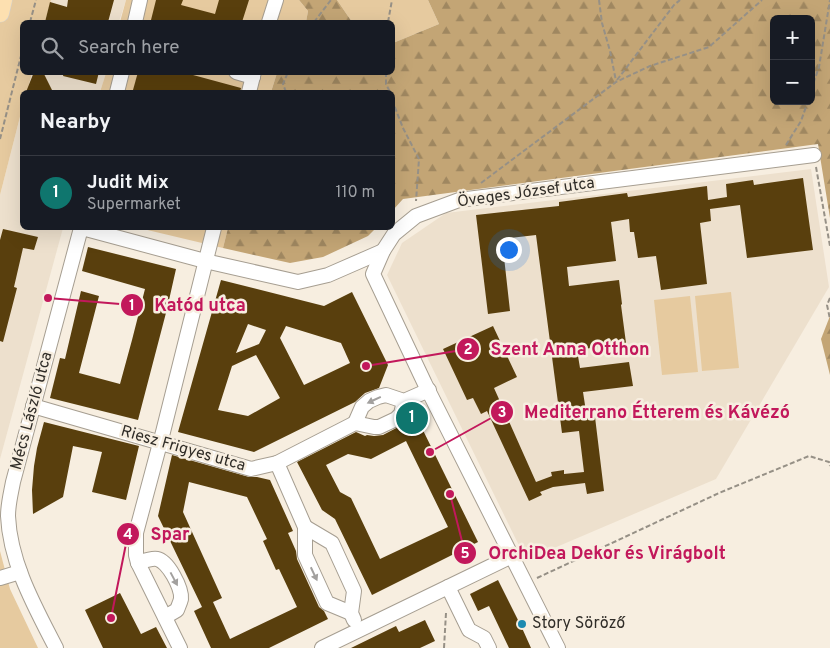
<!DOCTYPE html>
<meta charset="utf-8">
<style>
body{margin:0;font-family:Overpass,sans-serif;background:#20242c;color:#f1f3f6}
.controls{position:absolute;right:15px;top:15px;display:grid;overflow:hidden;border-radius:8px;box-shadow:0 5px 20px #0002}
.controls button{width:45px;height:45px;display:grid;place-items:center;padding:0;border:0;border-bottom:1px solid #363941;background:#171b24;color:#f1f3f6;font:25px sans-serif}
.you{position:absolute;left:508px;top:249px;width:18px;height:18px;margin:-12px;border:4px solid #fff;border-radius:50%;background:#1a73e8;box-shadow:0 0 0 8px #1a73e833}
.badge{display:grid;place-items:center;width:32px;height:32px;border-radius:50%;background:#0f766e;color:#fff;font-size:16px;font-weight:700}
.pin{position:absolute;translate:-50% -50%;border:2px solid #fff;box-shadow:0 1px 5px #0006}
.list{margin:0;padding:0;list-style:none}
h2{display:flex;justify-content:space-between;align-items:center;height:65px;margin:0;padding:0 20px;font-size:21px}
h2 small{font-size:16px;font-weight:400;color:#9ea1a6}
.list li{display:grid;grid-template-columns:32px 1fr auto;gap:15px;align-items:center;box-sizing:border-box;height:75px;padding:0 20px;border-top:1px solid #363941}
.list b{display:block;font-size:19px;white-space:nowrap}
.list p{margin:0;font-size:16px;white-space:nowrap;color:#9ea1a6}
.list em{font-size:16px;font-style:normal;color:#9ea1a6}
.icon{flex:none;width:28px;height:28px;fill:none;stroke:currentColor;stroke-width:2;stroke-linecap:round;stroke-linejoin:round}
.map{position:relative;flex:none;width:830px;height:648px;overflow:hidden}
.search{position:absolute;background:#171b24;box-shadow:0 5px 20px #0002;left:20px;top:20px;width:375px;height:55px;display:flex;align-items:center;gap:12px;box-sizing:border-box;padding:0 18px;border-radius:8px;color:#9ea1a6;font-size:19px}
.panel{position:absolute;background:#171b24;box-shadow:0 5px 20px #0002;left:20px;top:90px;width:375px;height:140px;border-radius:8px}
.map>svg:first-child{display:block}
</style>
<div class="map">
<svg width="830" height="648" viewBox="0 0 830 648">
<defs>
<pattern id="forest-firs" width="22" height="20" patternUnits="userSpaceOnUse" patternTransform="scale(1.25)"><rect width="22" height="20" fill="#c3a575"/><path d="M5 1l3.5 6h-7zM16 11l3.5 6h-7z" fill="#9f8760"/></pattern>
</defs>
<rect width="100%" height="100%" fill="#f7eee0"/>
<g fill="#ede0cd">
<path d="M51,0H126L119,22H45Z"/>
<path d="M32,73H106L100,92H27Z"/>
<path d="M22,109V228H63L0,459V195Z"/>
<path d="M811,169L829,287L716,479L526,560L387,275L402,243L446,213Z"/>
</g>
<g fill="#e6ca9f">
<path d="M0,0H51L45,22H22V72L32,73L27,92H22V109L0,195Z"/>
<path d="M126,0H299L308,11L306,22H120Z"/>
<path d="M337,0H428L439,24L393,43L392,22H352Z"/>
<path d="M106,73H277L271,92H100Z"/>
<path d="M139,228H228L223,248Z"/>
<path d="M731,292L739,368L702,371L695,296Z"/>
<path d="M690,296L698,372L662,375L654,300Z"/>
<path d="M0,551L10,589L38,648H0Z"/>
</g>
<g fill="url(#forest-firs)" fill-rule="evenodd">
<path d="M299,0H337L352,22H306L308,11Z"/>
<path d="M428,0H830V218L818,144L403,199L393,210L392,92H271L277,73L392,72L393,43L439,24ZM774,19H811V101H774Z"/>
<path d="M228,228H376L368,236L323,257L290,263L223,248Z"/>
<path d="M830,316V375L821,339Z"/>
</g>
<g fill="#593f0d" fill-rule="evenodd">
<path d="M68,0H114L108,22H45L50,2L67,7Z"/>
<path d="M156,0H183L181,5L215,14L219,0H249L242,22H160L151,20Z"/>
<path d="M34,72H43L53,92H26Z"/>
<path d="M64,72H99L96,84L63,76Z"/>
<path d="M138,72H182L241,88L240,92H141L133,90Z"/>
<path d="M803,178L813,250L747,258L740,205L710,209L711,221L700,223L707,284L661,290L656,256L638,258L634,232H630L629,219L611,222L616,261L567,267L569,286L619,280L622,304L621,305L626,343L577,350L580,368L629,362L633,386L583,392L587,418L595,417L604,491L587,494L585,483L553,487L540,492L542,495L529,501L487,411L481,414L473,398L467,400L443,349L493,326L517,377L494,388L536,482L552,476L551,472L564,470V474L584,472L579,431L562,433L536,235L502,239L510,311L488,314L476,215L559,206V202L627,193L628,197L707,186L708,200L727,197L726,184L753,180L754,185Z"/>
<path d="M3,229L38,237L34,250L23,248L14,287L17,288L3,342L0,341V240Z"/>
<path d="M88,247L176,269L167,309L138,420L50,398L60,358L65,359L81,291L99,296L79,373L120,384L132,340L145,289L82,271Z"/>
<path d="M221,280L324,306L352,292L388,365L379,388L365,393L355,402L254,452L178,432ZM248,324L266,330L259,344L236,353ZM286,326L341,343L350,363L304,385L280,338ZM256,355L280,398L248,416L218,410L232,366Z"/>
<path d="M414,412L478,542L372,595L335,519L322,510L297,462L356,432L365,436L367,435L374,436L383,435L402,425L408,420L410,414ZM406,441L448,527L380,559L351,498L340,492L326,465L348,454L371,459Z"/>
<path d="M44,422L139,446L126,500L92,492L102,452L73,446L63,497L33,514L32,490L34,466L37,448Z"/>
<path d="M172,455L249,477H257L270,480L293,531L288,533L296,551L297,559L319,607L324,611L328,619L269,648H211L194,611L202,607L158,516ZM189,482L247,497L267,539L263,541L276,570L279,569L297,607L230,639L213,602L222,598L183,512Z"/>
<path d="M498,580L522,628L531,648H509L489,606L478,611L470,594Z"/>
<path d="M120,593L141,634L156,627L167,648H103L85,610Z"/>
<path d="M425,620L435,641L420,648H351L396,626L399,632Z"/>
</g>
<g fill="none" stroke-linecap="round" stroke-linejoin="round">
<defs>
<g id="minor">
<path d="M135,22L140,0"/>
<path d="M269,22L276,0"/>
<path d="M236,72L253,77"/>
<path d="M117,92L122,72"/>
<path d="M249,92L254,72"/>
<path d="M82,228L205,261L298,282L328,275L383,251"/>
<path d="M33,406L251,469L277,463L355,423L374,427H379L396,419L401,414L404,401"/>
<path d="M355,423L362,407L369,401L378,397L386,395L404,401L429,390"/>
<path d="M277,463L305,527V555L327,603L351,613"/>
<path d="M305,527L332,543L354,591L351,613L354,620"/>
<path d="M138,563C144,561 151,558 157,559C168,561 182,588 181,599C180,603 178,607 177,610L165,617"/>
<path d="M0,578L20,572"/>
<path d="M448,587L469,630L484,638L489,648"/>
<path d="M56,648C35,607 10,563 8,516C8,504 11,493 13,482L81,228"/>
<path d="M180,648L138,563L136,555V533L163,432L214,228"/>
<path d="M322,648L512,556"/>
<path d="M558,648L425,384L373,274L383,251L394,234L416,216L459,200L814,155"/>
</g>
<path id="major" d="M0,13L3,0"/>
</defs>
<use href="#minor" stroke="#a69e91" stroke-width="16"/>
<use href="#major" stroke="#d1d1d0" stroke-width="19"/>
<g stroke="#969086" stroke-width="2" stroke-dasharray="5 2.5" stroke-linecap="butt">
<path d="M599,0L602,23L610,51L616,81"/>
<path d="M30,22L36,0"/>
<path d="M314,22L331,0"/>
<path d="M388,22L392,0"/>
<path d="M386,72V84L390,92"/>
<path d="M617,80L674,5L680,0"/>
<path d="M811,90L819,67L830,0"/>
<path d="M286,92L283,84L288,72"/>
<path d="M392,100L403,128L419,159L416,201"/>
<path d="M0,139L22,52"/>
<path d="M786,145L801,121L808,101"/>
<path d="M816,167L830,246"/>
<path d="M481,183L616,82L650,66L709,47L762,0"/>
<path d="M830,298L827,305L830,319"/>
<path d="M537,578L719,493L809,456L829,462L830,466"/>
<path d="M444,648L446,613"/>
</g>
<use href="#minor" stroke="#fff" stroke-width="14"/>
<use href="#major" stroke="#fde0b0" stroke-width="18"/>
</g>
<defs><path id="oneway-solid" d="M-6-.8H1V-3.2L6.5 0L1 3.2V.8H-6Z" transform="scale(1.25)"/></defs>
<g fill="#a2a09e">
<use href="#oneway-solid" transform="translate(374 400) rotate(155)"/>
<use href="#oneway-solid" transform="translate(314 574) rotate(65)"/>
<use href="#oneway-solid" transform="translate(174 579) rotate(62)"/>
</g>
<circle fill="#1d8ab0" stroke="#f7eee0" stroke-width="2" cx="522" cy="624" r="5"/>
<g text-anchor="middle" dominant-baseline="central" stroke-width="5" stroke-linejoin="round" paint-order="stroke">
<g font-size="16" fill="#302d28" stroke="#f7eee0">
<text transform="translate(526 193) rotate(-8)">Öveges József utca</text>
<text transform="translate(32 411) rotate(-75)">Mécs László utca</text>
<text transform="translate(183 449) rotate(16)">Riesz Frigyes utca</text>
</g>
<g font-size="16" fill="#302d28" stroke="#f7eee0" text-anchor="start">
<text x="532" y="624">Story Söröző</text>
</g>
</g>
<path fill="none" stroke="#c2185b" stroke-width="2" d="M48 298L132 305M366 366L468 349M430 452L502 412M111 618L128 534M450 494L465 553"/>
<g fill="#c2185b" stroke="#f7eee0" stroke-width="2">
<circle cx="48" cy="298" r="5"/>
<circle cx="366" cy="366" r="5"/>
<circle cx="430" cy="452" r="5"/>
<circle cx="111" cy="618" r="5"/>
<circle cx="450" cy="494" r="5"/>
<circle cx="132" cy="305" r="12"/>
<circle cx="468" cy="349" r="12"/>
<circle cx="502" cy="412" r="12"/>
<circle cx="128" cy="534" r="12"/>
<circle cx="465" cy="553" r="12"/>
</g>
<g font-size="15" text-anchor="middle" font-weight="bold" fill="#fff">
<text x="132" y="310">1</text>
<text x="468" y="354">2</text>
<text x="502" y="417">3</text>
<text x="128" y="539">4</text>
<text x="465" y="558">5</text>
</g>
<g font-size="18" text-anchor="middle" font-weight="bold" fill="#c2185b" stroke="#f7eee0" stroke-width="5" stroke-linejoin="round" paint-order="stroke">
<text x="200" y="311">Katód utca</text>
<text x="570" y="355">Szent Anna Otthon</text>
<text x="657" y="418">Mediterrano Étterem és Kávézó</text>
<text x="170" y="540">Spar</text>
<text x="607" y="559">OrchiDea Dekor és Virágbolt</text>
</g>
</svg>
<div class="controls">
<button>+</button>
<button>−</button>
</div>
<div class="you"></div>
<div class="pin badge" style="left:412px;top:418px">1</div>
<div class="search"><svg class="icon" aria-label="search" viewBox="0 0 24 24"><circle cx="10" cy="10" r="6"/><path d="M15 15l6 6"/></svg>Search here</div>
<section class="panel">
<h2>Nearby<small></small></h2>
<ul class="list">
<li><span class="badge">1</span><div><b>Judit Mix</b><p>Supermarket</p></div><em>110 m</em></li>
</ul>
</section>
</div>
